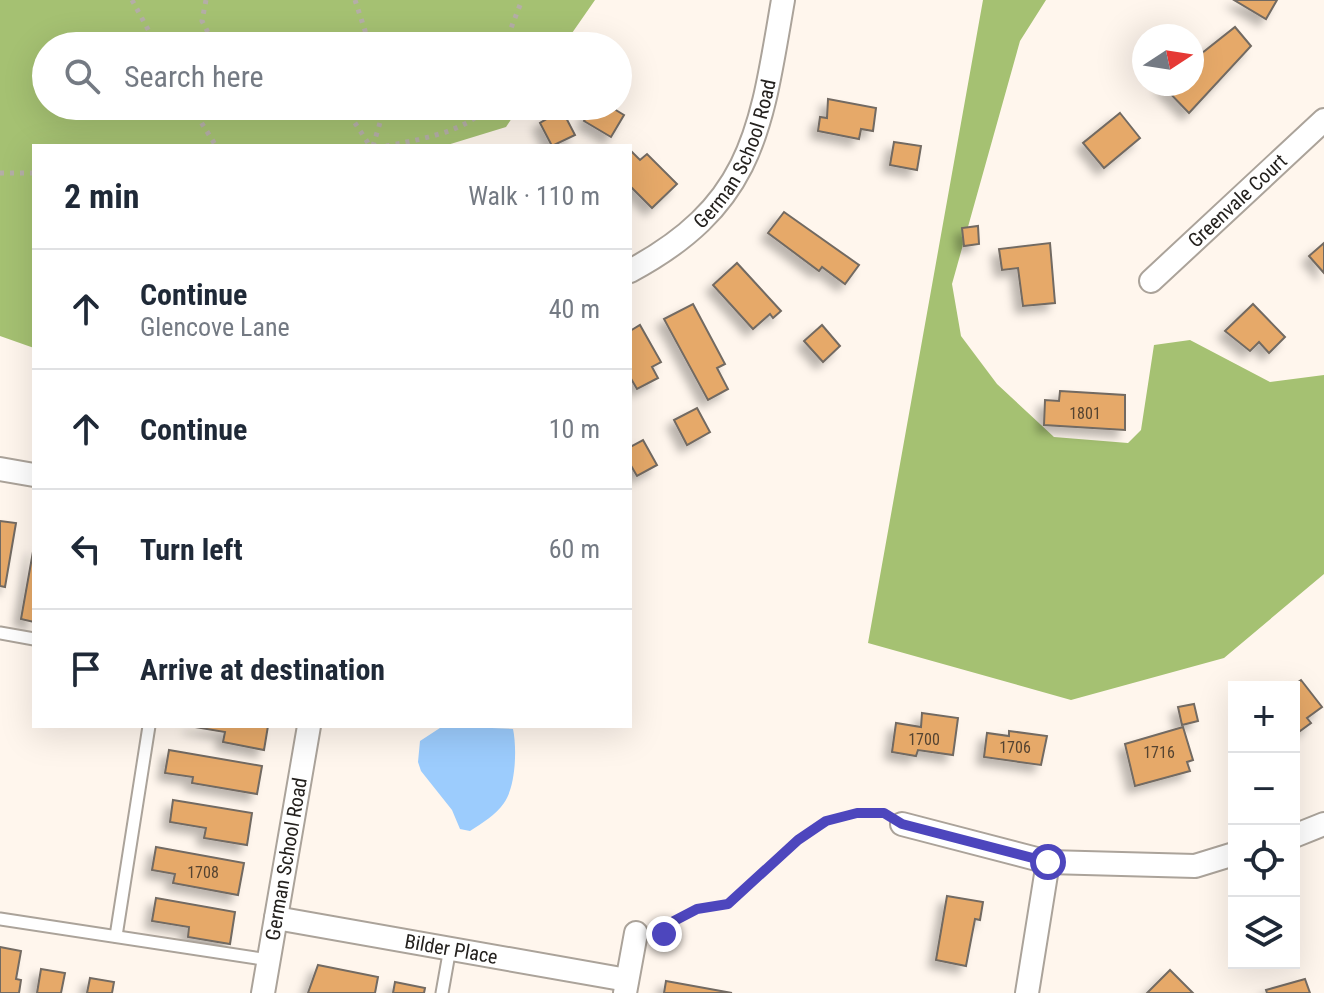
<!DOCTYPE html>
<meta charset="utf-8">
<style>
body{margin:0;font-family:"Roboto Condensed",sans-serif;background:#f6f6f7;color:#1f2937}
.controls{position:absolute;right:24px;bottom:24px;display:grid;overflow:hidden;border-radius:0px;box-shadow:0 8px 32px #0002}
.controls button{width:72px;height:72px;display:grid;place-items:center;padding:0;border:0;border-bottom:2px solid #e0e1e3;background:#fff;color:#1f2937;font:40px sans-serif}
.compass{position:absolute;left:1132px;top:24px;width:72px;height:72px;border-radius:50%;background:#fff;box-shadow:0 8px 32px #0002;rotate:78deg}
.stop{position:absolute;width:24px;height:24px;margin:-18px;border:6px solid #4d46bd;border-radius:50%;background:#fff}
.stop.end{background:#4d46bd;border-color:#fff;box-shadow:0 2px 8px #0008}
.list{margin:0;padding:0;list-style:none}
h2{display:flex;justify-content:space-between;align-items:center;height:104px;margin:0;padding:0 32px;font-size:34px}
h2 small{font-size:26px;font-weight:400;color:#747a83}
.list li{display:grid;grid-template-columns:52px 1fr auto;gap:24px;align-items:center;box-sizing:border-box;height:120px;padding:0 32px;border-top:2px solid #e0e1e3}
.list b{display:block;font-size:30px;white-space:nowrap}
.list p{margin:0;font-size:26px;white-space:nowrap;color:#747a83}
.list em{font-size:26px;font-style:normal;color:#747a83}
.icon{flex:none;width:44px;height:44px;fill:none;stroke:currentColor;stroke-width:2;stroke-linecap:round;stroke-linejoin:round}
.map{position:relative;flex:none;width:1324px;height:993px;overflow:hidden}
.search{position:absolute;background:#fff;box-shadow:0 8px 32px #0002;left:32px;top:32px;width:600px;height:88px;display:flex;align-items:center;gap:20px;box-sizing:border-box;padding:0 28px;border-radius:44px;color:#747a83;font-size:30px}
.panel{position:absolute;background:#fff;box-shadow:0 8px 32px #0002;left:32px;top:144px;width:600px;height:584px;border-radius:0px}
.map>svg:first-child{display:block}
</style>
<div class="map">
<svg width="1324" height="993" viewBox="0 0 1324 993">
<defs>
<filter id="shadow"><feDropShadow dx="-7" dy="7" stdDeviation="4" flood-color="#0004"/></filter>
</defs>
<rect width="100%" height="100%" fill="#fff6ed"/>
<g fill="#a5c172">
<path d="M0,0H595L563,46H46V106H520L506,127L444,146H34V348L0,336Z"/>
<path d="M983,0H1046L1020,41L952,284L961,336L997,384L1054,437L1128,443L1141,430L1154,345L1190,340L1270,382L1324,375V574L1224,658L1071,700L868,643Z"/>
</g>
<path fill="#9cccfd" d="M443,726L513,729C517,748 516,786 504,803C496,815 482,823 470,831L460,829L452,810L421,771L418,762L420,741Z"/>
<g fill="#e6a969" stroke="#726a62" stroke-width="2" filter="url(#shadow)">
<path d="M1234,0H1277L1266,19Z"/>
<path d="M1235,27L1251,46L1189,113L1161,84H1192V61Z"/>
<path d="M828,99L876,108L873,131L861,129L859,139L818,131L820,117L827,118Z"/>
<path d="M593,106H609L624,115L611,137L584,121Z"/>
<path d="M562,110L575,135L552,146L540,123Z"/>
<path d="M1120,113L1140,138L1104,168L1083,143Z"/>
<path d="M894,142L921,146L917,170L890,165Z"/>
<path d="M631,151L640,160L647,154L677,184L652,208L630,186Z"/>
<path d="M784,212L859,265L845,284L822,267L819,271L768,233Z"/>
<path d="M978,226L979,244L964,246L962,228Z"/>
<path d="M1050,243L1055,303L1023,306L1018,268L1002,270L999,249Z"/>
<path d="M1324,243V273L1309,256Z"/>
<path d="M737,263L781,311L773,318L770,314L753,329L713,285Z"/>
<path d="M693,304L725,364L717,368L728,389L708,400L664,319Z"/>
<path d="M1253,304L1285,337L1269,353L1259,342L1250,351L1225,331Z"/>
<path d="M640,325L661,362L652,367L658,378L637,389L630,377V331Z"/>
<path d="M822,325L840,346L823,362L804,341Z"/>
<path d="M1060,391L1125,395V430L1044,425L1045,400L1059,401Z"/>
<path d="M697,408L710,432L687,445L674,420Z"/>
<path d="M643,440L657,465L637,476L630,464V447Z"/>
<path d="M0,521L16,523L5,587L0,586Z"/>
<path d="M34,546V622L21,619Z"/>
<path d="M1301,680L1322,707L1307,718L1311,723L1300,731L1294,723L1291,687Z"/>
<path d="M1194,704L1198,721L1182,725L1178,707Z"/>
<path d="M922,713L958,718L953,755L918,750L916,756L892,752L896,723L921,727Z"/>
<path d="M189,726H268L264,750L223,742L225,732Z"/>
<path d="M1183,727L1193,760L1187,762L1190,771L1135,786L1125,744Z"/>
<path d="M1009,731L1047,736L1041,765L984,757L987,733L1009,736Z"/>
<path d="M169,750L262,766L257,794L192,783L193,777L165,773Z"/>
<path d="M173,800L252,813L247,845L204,838L206,828L170,822Z"/>
<path d="M156,847L244,863L238,895L173,883L175,874L152,870Z"/>
<path d="M947,896L983,902L980,920L975,919L966,966L936,960Z"/>
<path d="M156,898L235,912L230,944L188,937L189,927L152,921Z"/>
<path d="M0,947L21,951L16,979L21,980L19,993H0Z"/>
<path d="M318,965L378,977L375,993H308Z"/>
<path d="M41,969L65,973L61,993H37Z"/>
<path d="M1170,970L1193,993H1147Z"/>
<path d="M90,978L114,982L112,993H87Z"/>
<path d="M1305,979L1310,993H1267L1266,990Z"/>
<path d="M666,981L732,993H664Z"/>
<path d="M395,982L425,988L424,993H393Z"/>
</g>
<g fill="none" stroke-linecap="round" stroke-linejoin="round">
<defs>
<g id="service">
<path d="M0,633L34,639"/>
<path d="M0,919L269,960"/>
<path d="M116,936L149,726"/>
<path d="M442,993L450,948"/>
</g>
<g id="minor">
<path id="s1" d="M630,271C755,204 761,127 783,0"/>
<path id="s2" d="M1151,281L1324,120"/>
<path d="M0,469L34,475"/>
<path d="M902,824L1048,862L1195,866L1234,854"/>
<path d="M1294,836L1324,824"/>
<path id="s3" d="M276,918L627,980"/>
<path id="s4" d="M263,993L309,726"/>
<path d="M625,993L636,933"/>
<path d="M1027,993L1048,862"/>
</g>
</defs>
<use href="#service" stroke="#aba39a" stroke-width="15"/>
<use href="#minor" stroke="#aba39a" stroke-width="26"/>
<g stroke="#b5aea7" stroke-width="5" stroke-dasharray="4 6" stroke-linecap="butt">
<path d="M132,0L157,46"/>
<path d="M206,0L202,21L214,44L218,46"/>
<path d="M355,0L370,46"/>
<path d="M504,46L522,0"/>
<path d="M191,106L216,146"/>
<path d="M344,106L370,146"/>
<path d="M373,146L385,106"/>
<path d="M386,146C413,141 472,131 486,106"/>
<path d="M0,173H34"/>
<path d="M659,949C667,925 682,912 707,908C715,906 724,906 730,902C787,859 805,811 884,813"/>
</g>
<use href="#service" stroke="#fff" stroke-width="11"/>
<use href="#minor" stroke="#fff" stroke-width="22"/>
</g>
<g fill="none" stroke-linecap="round" stroke-linejoin="round">
<path stroke="#4d46bd" stroke-width="10" d="M664,934L674,921L697,909L728,904L798,840L826,821L857,813H884L902,824L1048,862"/>
</g>
<g text-anchor="middle" dominant-baseline="central" stroke-width="8" stroke-linejoin="round" paint-order="stroke">
<g font-size="16" fill="#544331">
<text x="1085" y="413">1801</text>
<text x="924" y="739">1700</text>
<text x="1015" y="747">1706</text>
<text x="1159" y="752">1716</text>
<text x="203" y="872">1708</text>
</g>
<g font-size="20" fill="#24211e" stroke="#fff">
<text stroke="none"><textPath href="#s1" startOffset="164">German School Road</textPath></text>
<text stroke="none"><textPath href="#s2" startOffset="118">Greenvale Court</textPath></text>
<text stroke="none"><textPath href="#s4" startOffset="136">German School Road</textPath></text>
<text stroke="none"><textPath href="#s3" startOffset="178">Bilder Place</textPath></text>
</g>
</g>
</svg>
<div class="controls">
<button>+</button>
<button>−</button>
<button><svg class="icon" aria-label="locate" viewBox="0 0 24 24"><circle cx="12" cy="12" r="6"/><path d="M12 2v4M12 18v4M2 12h4M18 12h4"/></svg></button>
<button><svg class="icon" aria-label="layers" viewBox="0 0 24 24"><path d="M12 4l9 5-9 5-9-5zM3 14l9 5 9-5"/></svg></button>
</div>
<svg class="compass" viewBox="-18 -18 36 36"><path d="M0-13l5 13h-10z" fill="#e53935"/><path d="M0 13l5-13h-10z" fill="#747a83"/></svg>
<div class="stop" style="left:1048px;top:862px"></div>
<div class="stop end" style="left:664px;top:934px"></div>
<div class="search"><svg class="icon" aria-label="search" viewBox="0 0 24 24"><circle cx="10" cy="10" r="6"/><path d="M15 15l6 6"/></svg>Search here</div>
<section class="panel">
<h2>2 min<small>Walk · 110 m</small></h2>
<ul class="list">
<li><svg class="icon" aria-label="ahead" viewBox="0 0 24 24"><path d="M12 20V5M6 11l6-6 6 6"/></svg><div><b>Continue</b><p>Glencove Lane</p></div><em>40 m</em></li>
<li><svg class="icon" aria-label="ahead" viewBox="0 0 24 24"><path d="M12 20V5M6 11l6-6 6 6"/></svg><div><b>Continue</b></div><em>10 m</em></li>
<li><svg class="icon" aria-label="left" viewBox="0 0 24 24"><path d="M17 20v-9H6M10 6l-5 5 5 5"/></svg><div><b>Turn left</b></div><em>60 m</em></li>
<li><svg class="icon" aria-label="arrive" viewBox="0 0 24 24"><path d="M6 21V4h12l-3 4 3 4H6"/></svg><div><b>Arrive at destination</b></div></li>
</ul>
</section>
</div>
